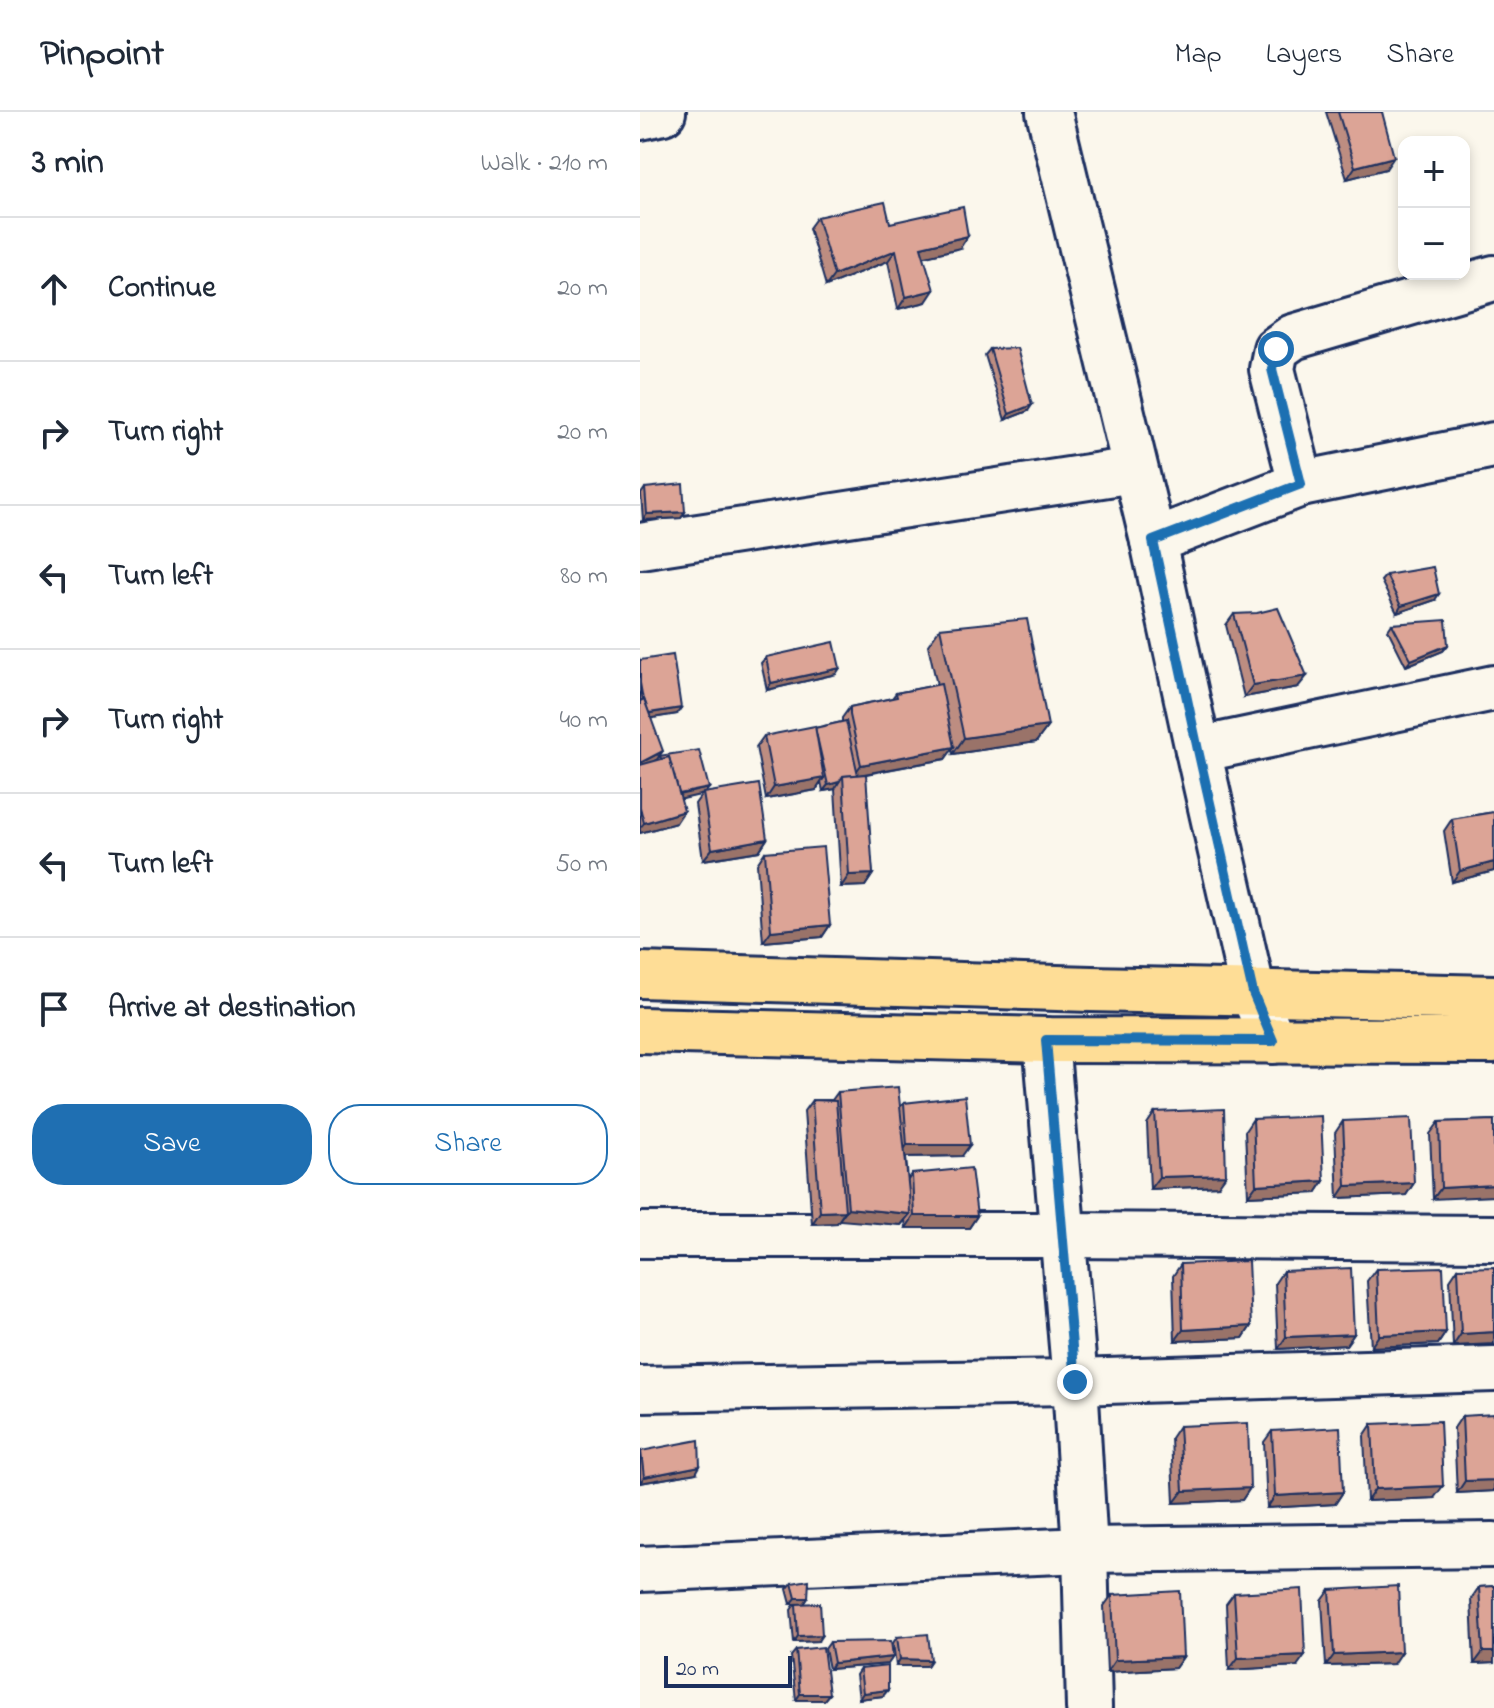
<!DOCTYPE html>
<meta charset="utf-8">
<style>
body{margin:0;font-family:"Indie Flower",sans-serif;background:#f6f6f7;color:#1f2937}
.controls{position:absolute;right:24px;top:24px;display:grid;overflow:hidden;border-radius:16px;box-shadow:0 4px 12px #0003}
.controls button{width:72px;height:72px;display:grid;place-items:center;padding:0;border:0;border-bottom:2px solid #e0e1e3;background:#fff;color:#1f2937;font:40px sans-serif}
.scale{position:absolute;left:24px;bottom:20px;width:128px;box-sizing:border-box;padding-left:8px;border:4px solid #1b2f5e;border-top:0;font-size:22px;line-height:28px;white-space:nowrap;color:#1b2f5e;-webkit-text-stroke:6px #fbf7ec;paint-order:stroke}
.stop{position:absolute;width:24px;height:24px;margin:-18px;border:6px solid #1f6fb2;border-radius:50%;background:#fff}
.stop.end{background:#1f6fb2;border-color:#fff;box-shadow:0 2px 8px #0008}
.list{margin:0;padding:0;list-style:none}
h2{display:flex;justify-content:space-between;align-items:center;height:104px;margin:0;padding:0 32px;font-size:34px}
h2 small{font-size:26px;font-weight:400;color:#747a83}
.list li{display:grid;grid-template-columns:52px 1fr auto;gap:24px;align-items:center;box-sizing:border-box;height:144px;padding:0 32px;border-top:2px solid #e0e1e3}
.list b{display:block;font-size:30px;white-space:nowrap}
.list em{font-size:26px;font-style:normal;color:#747a83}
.actions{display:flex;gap:16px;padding:24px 32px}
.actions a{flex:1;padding:18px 0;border:2px solid #1f6fb2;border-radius:32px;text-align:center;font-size:28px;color:#1f6fb2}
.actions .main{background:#1f6fb2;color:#fff}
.icon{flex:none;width:44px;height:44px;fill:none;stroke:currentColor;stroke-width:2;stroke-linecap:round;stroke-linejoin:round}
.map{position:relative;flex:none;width:854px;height:1596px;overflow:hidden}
header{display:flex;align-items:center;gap:48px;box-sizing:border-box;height:112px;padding:0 40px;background:#fff;border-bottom:2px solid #e0e1e3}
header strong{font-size:38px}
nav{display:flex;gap:44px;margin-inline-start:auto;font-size:28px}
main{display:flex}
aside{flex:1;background:#fff}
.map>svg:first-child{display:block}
</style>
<header>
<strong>Pinpoint</strong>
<nav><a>Map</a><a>Layers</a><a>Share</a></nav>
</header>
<main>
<aside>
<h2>3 min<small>Walk · 210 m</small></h2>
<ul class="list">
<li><svg class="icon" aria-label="ahead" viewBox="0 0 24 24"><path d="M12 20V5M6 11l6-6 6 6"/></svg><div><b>Continue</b></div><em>20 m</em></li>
<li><svg class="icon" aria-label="right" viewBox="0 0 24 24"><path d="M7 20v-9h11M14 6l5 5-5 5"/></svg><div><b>Turn right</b></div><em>20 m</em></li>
<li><svg class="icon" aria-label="left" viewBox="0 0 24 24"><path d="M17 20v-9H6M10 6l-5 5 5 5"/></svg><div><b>Turn left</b></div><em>80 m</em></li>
<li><svg class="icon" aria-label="right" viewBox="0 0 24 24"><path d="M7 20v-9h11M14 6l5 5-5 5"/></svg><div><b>Turn right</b></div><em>40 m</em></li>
<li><svg class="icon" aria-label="left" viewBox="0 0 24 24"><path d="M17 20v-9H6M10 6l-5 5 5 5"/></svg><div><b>Turn left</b></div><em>50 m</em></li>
<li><svg class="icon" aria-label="arrive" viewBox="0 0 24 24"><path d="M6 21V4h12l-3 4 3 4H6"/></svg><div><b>Arrive at destination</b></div></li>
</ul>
<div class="actions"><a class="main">Save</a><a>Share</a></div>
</aside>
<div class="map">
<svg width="854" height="1596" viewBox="0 0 854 1596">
<rect width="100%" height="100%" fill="#fbf7ec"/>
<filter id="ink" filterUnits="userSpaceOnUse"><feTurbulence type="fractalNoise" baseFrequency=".0125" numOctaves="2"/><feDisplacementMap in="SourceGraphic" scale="16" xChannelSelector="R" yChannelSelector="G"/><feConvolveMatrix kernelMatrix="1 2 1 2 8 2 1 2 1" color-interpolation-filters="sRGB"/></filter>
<g filter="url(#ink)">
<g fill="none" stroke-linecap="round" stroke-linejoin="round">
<defs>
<g id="minor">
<path d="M409,0L513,429L558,638L613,881L633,929"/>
<path d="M0,5L23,0"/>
<path d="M661,372L632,257L636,237L653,225L854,166"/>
<path d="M513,429L661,372L854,333"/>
<path d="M0,434L494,358"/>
<path d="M558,638L854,576"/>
<path d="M406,928L435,1270L445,1438L449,1596"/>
<path d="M0,1123H422L854,1126"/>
<path d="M0,1277L435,1270L854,1257"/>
<path d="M0,1457L445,1438L854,1433"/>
</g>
<g id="major">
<path d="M0,863L451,877L854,886"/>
<path d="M0,918L406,928L854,929"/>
</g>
</defs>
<use href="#minor" stroke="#1b2f5e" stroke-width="50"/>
<use href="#major" stroke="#1b2f5e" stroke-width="50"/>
<use href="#minor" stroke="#fbf7ec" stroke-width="44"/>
<use href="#major" stroke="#fedd96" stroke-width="44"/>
</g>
<g fill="#bd8d81" stroke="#1b2f5e" stroke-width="2">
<path d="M686,0H742L746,57L707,67Z"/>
<path d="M177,105L250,111L320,136L284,144L286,190L258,197L248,149L186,174L169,116Z"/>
<path d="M350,237L388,299L365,308L345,243Z"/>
<path d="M5,376L45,400L41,406L3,408L1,382Z"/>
<path d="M746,463L795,488L757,501L741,469Z"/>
<path d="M594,502L658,575L604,585L586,513Z"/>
<path d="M752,512L808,533L803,539L766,554L748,518Z"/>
<path d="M300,516L408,614L396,630L313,642L312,637L305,647L221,663L233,762L225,774L201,775L195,677L183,679L181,670L176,678L126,687L116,635L124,624L175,616L202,610V606L210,595L252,586L256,581L297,573L288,533Z"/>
<path d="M126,545L196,562L127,578L121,551Z"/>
<path d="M0,548L37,602L11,606L19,644L69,676L65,680L127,727L119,739L63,748L55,692L62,682L41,687L36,711L0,721Z"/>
<path d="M854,700V759L812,770L804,719L812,707Z"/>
<path d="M125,740L190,813L182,825L123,830L117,752Z"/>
<path d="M198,980L260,995L264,991L322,1044L266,1045L268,1068L272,1062L337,1104L329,1116H266L265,1108L261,1113L199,1107L197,1111L172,1112L164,999L172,988H192Z"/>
<path d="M515,1000L578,1074L510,1077L507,1012Z"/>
<path d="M613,1007L684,1069L676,1081L608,1084L605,1019Z"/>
<path d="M854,1008L793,1087L790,1022L799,1010Z"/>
<path d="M703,1009L774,1071L766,1083L698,1086L695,1021Z"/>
<path d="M541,1152L611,1214L603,1226L535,1229L533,1164Z"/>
<path d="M818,1156L854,1232L813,1234L810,1168Z"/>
<path d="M736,1157L806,1220L798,1232L731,1235L727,1169Z"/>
<path d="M643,1159L714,1222L706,1233L638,1237L635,1171Z"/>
<path d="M822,1304L854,1379L817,1381L814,1316Z"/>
<path d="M732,1312L794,1386L727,1389L724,1324Z"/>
<path d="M539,1314L610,1376L602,1388L534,1391L531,1326Z"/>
<path d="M632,1319L703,1380L695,1392L627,1396L624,1330Z"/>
<path d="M1,1339L56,1361L0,1371V1340Z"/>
<path d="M152,1471L168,1486L164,1492L178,1529L154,1530L151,1498L155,1492H151L147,1477Z"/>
<path d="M854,1474V1551L834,1552L831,1487L839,1475Z"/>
<path d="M690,1478L753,1552L686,1554L682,1489Z"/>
<path d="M594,1481L657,1554L589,1558L586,1492Z"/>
<path d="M472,1483L543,1545L535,1556L467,1560L464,1494Z"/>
<path d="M257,1525L291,1548L287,1554H256L253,1531Z"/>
<path d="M190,1530L248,1552L189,1557L185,1537Z"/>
<path d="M156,1538L189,1582L184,1588H156L151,1544Z"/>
<path d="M220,1557L243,1584L219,1587L216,1563Z"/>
</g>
<g fill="#9a7369" stroke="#1b2f5e" stroke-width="2">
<path d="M754,45L746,57L707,67L715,55Z"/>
<path d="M328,124L320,136L273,147L281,135Z"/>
<path d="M256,138L248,149L186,174L194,163Z"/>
<path d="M294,178L286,190L258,197L266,185Z"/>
<path d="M392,293L388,299L365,308L369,302Z"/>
<path d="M45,400L41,406L3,408L7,402Z"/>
<path d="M799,482L795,488L757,501L761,494Z"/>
<path d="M808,533L803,539L766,554L771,548Z"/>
<path d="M200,556L196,562L127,578L131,571Z"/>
<path d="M667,564L658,575L604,585L613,573Z"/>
<path d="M41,596L37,602L0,608L5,602Z"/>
<path d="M408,614L396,630L313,642L324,626Z"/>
<path d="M314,635L305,647L213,664L221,653Z"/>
<path d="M23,639L15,650L0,658V651Z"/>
<path d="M184,666L176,678L126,687L134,675Z"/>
<path d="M199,670L195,677L183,679L188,673Z"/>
<path d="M69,676L64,682L30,690L34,684Z"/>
<path d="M44,699L36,711L0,721V716L4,711Z"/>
<path d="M127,727L119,739L63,748L72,737Z"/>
<path d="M854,750V759L812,770L820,759Z"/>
<path d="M233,762L225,774L201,775L209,763Z"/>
<path d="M190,813L182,825L123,830L131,819Z"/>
<path d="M267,1033H330L322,1044L259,1045Z"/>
<path d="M586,1063L578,1074L510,1077L519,1065Z"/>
<path d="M684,1069L676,1081L608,1084L616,1073Z"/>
<path d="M774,1071L766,1083L698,1086L706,1074Z"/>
<path d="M854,1073V1084L793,1087L801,1076Z"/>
<path d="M208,1096L270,1102L261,1113L199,1108Z"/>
<path d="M205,1099L197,1111L172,1112L180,1100Z"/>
<path d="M274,1104H337L329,1116H266Z"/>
<path d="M611,1214L603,1226L535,1229L543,1218Z"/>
<path d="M806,1220L798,1232L731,1235L739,1223Z"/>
<path d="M854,1220V1232L813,1234L821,1222Z"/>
<path d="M714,1222L706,1233L638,1237L646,1225Z"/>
<path d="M60,1354L56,1361L0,1371L4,1365Z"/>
<path d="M854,1368V1379L817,1381L825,1369Z"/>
<path d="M803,1374L794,1386L727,1389L735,1377Z"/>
<path d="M610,1376L602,1388L534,1391L543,1379Z"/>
<path d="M703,1380L695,1392L627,1396L635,1384Z"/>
<path d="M156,1486H168L164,1492H151Z"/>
<path d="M182,1523L178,1529L154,1530L158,1524Z"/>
<path d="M761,1540L753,1552L686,1554L694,1543Z"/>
<path d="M843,1540H854V1551L834,1552Z"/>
<path d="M665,1543L657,1554L589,1558L598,1546Z"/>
<path d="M253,1545L248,1552L189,1557L194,1551Z"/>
<path d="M543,1545L535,1556L467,1560L475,1548Z"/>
<path d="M260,1547L291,1548L287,1554H256Z"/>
<path d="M248,1578L243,1584L219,1587L223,1581Z"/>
<path d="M160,1582H189L184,1588H156Z"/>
</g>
<g fill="#dca496" stroke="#1b2f5e" stroke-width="2">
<path d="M698,0H742L754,45L715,55Z"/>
<path d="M245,90L250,111L323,95L328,124L281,135L294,178L266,185L256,138L194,163L177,105Z"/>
<path d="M377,236L392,293L369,302L350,237Z"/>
<path d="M43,372L45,400L7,402L5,376Z"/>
<path d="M793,455L799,482L761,494L746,463Z"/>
<path d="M638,496L667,564L613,573L594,502L617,501Z"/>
<path d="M387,507L408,614L324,626L300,516Z"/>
<path d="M806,508L808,533L771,548L752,512Z"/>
<path d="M194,530L200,556L131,571L126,545Z"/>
<path d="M33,543L41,596L9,601L4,587L3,588L0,571V548Z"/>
<path d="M301,572L314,635L221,653L210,603V595L257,585L256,581Z"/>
<path d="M4,587L23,639L0,651V589Z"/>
<path d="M206,609L218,663L203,664L199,670L188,673L175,616Z"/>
<path d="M175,614L184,666L134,675L124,624Z"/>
<path d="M59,638L69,676L39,682L29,645L22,647L19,644Z"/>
<path d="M29,645L44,699L4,711L0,695V653Z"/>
<path d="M226,662L233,762L209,763L203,664Z"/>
<path d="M119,672L127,727L72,737L63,681Z"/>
<path d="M854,700V750L820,759L812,707Z"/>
<path d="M183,735L190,813L131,819L125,740Z"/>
<path d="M258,975L269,1081L270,1102L208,1096L198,980Z"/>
<path d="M325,984L330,1033H267L264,991Z"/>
<path d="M172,988L196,989L205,1099L180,1100Z"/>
<path d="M584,997L586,1063L519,1065L515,1000Z"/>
<path d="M681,1004L684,1069L616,1073L613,1007Z"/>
<path d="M771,1006L774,1071L706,1074L703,1009Z"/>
<path d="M854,1008V1073L801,1076L799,1010Z"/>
<path d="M331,1056L337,1104H274L272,1062Z"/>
<path d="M608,1149L611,1214L543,1218L541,1152Z"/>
<path d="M803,1155L806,1220L739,1223L736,1157Z"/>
<path d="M854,1155V1220L821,1222L818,1156Z"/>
<path d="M711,1156L714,1222L646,1225L643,1159Z"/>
<path d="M854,1302V1368L825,1369L822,1304Z"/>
<path d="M800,1309L803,1374L735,1377L732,1312Z"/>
<path d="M608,1311L610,1376L543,1379L539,1314Z"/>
<path d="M700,1315L703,1380L635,1384L632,1319Z"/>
<path d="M59,1328L60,1354L4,1365L1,1339Z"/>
<path d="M169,1468L168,1486H156L152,1471Z"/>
<path d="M758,1474L761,1540L694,1543L690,1478Z"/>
<path d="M854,1474V1540H843L839,1475Z"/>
<path d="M662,1477L665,1543L598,1546L594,1481Z"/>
<path d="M540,1479L543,1545L475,1548L472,1483Z"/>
<path d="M180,1491L182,1523L158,1524L156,1492Z"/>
<path d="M288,1522L291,1548L260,1547L257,1525Z"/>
<path d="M251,1529L253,1545L194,1551L190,1530Z"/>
<path d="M183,1535L189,1582H160L156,1538Z"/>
<path d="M248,1554V1578L223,1581L220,1557Z"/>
</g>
</g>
<g fill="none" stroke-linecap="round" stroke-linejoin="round" filter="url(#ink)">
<path stroke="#1f6fb2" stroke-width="10" d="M435,1270L406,928L633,929L613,881L558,638L513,429L661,372L632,257L636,237"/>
</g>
</svg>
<div class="controls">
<button>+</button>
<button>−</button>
</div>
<div class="scale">20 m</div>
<div class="stop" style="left:636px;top:237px"></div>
<div class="stop end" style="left:435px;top:1270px"></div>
</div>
</main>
